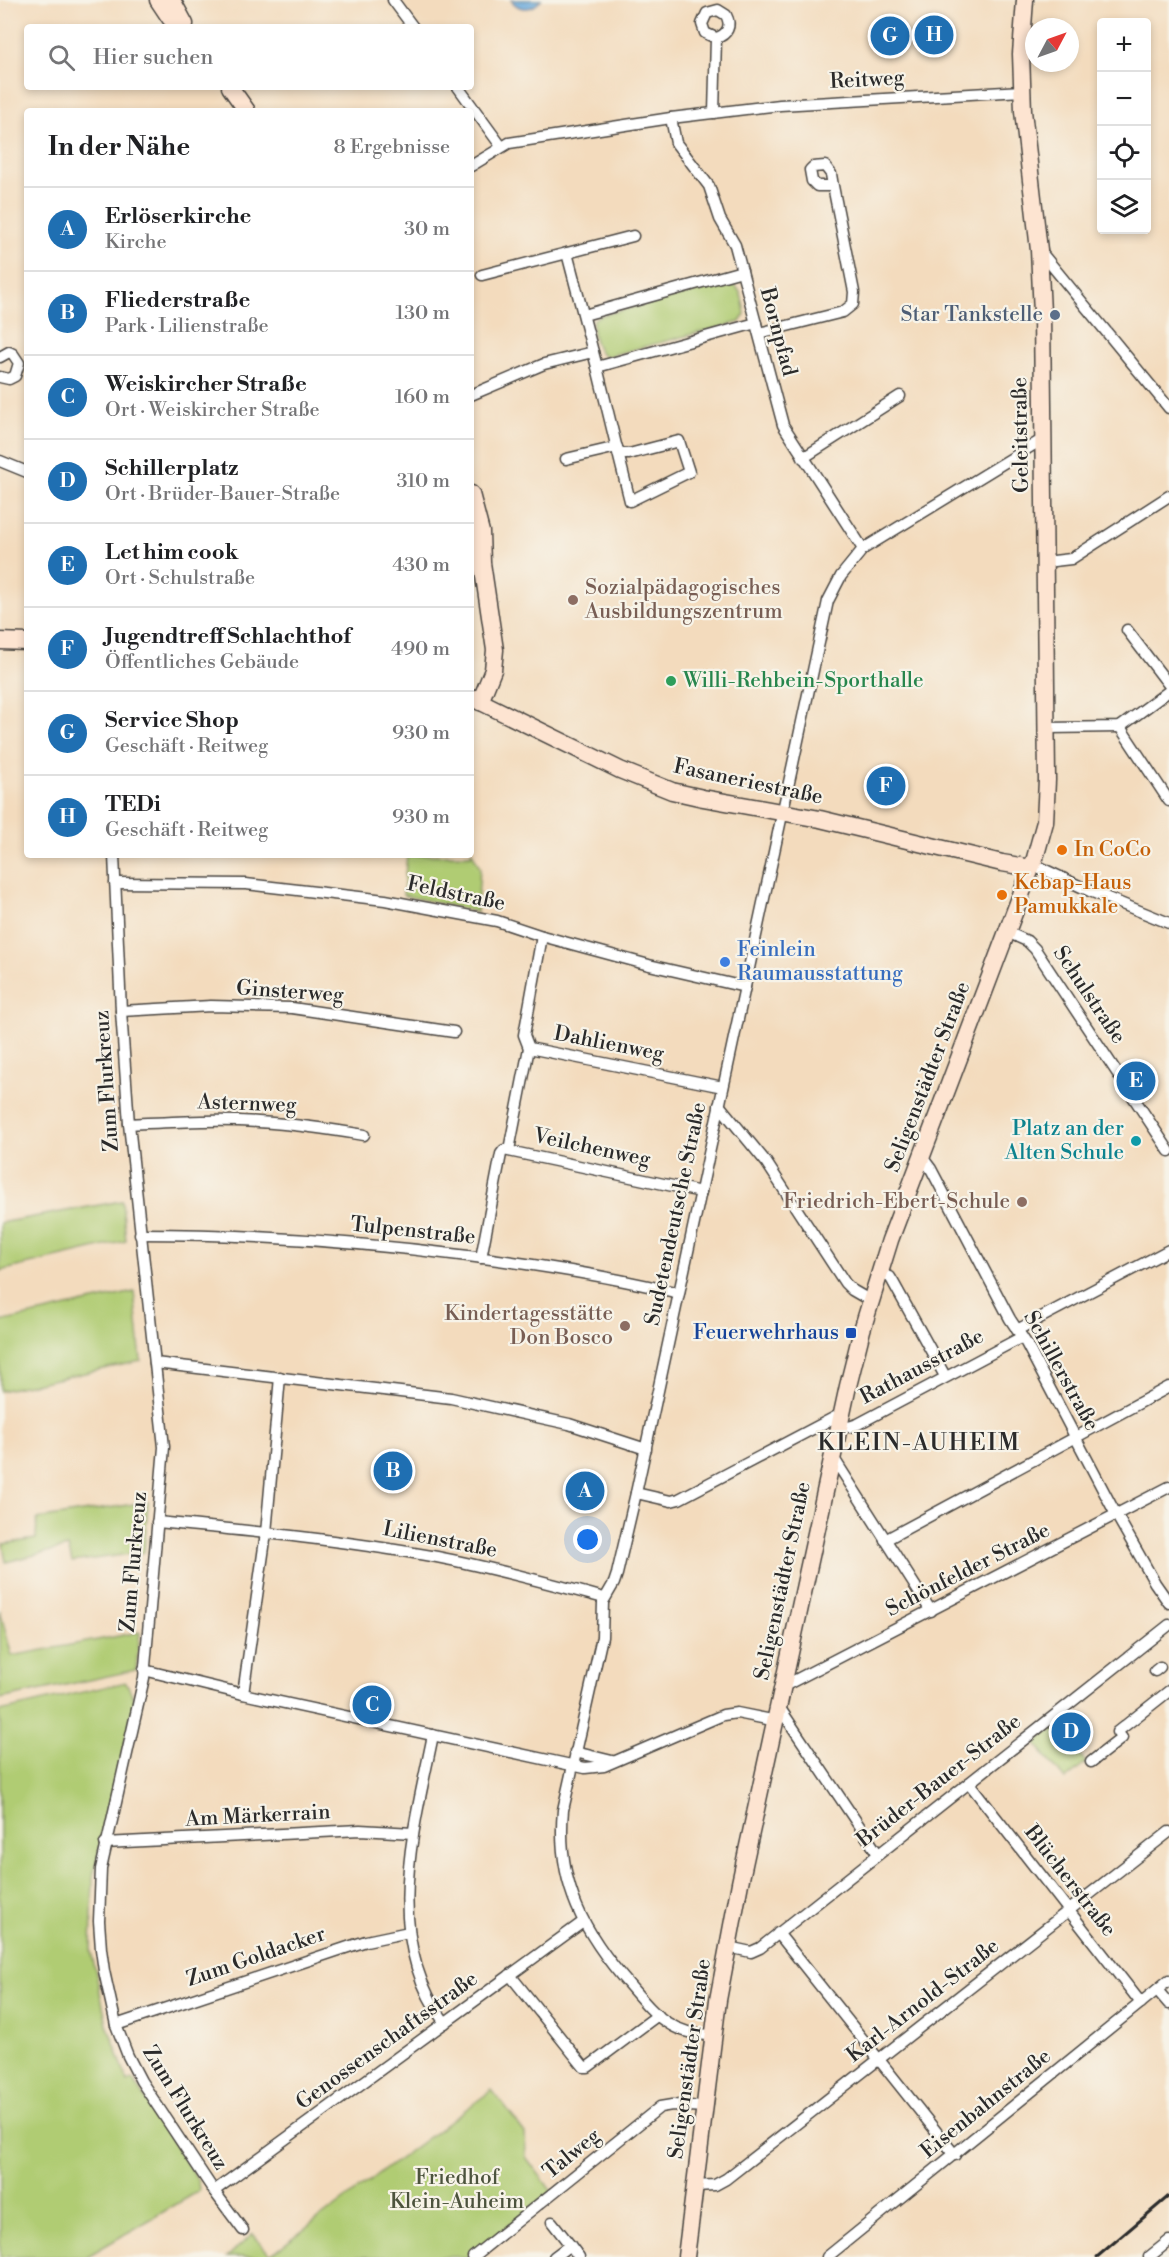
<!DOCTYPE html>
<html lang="de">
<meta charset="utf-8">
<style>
body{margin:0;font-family:"Libre Bodoni",serif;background:#f2f2f2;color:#202124}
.controls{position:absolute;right:18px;top:18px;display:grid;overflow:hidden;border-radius:6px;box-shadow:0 3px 9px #0003}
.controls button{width:54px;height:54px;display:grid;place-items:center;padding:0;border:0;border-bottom:2px solid #e0e0e0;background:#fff;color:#202124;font:30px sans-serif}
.compass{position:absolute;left:1025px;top:18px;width:54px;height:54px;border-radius:50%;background:#fff;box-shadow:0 3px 9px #0003;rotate:49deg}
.you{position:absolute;left:588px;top:1540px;width:21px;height:21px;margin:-15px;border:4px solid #fff;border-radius:50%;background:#1a73e8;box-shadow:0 0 0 9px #1a73e833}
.badge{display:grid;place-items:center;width:39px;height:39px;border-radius:50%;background:#1f6fb2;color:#fff;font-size:20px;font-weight:700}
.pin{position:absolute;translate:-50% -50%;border:3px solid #fff;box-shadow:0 2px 6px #0006}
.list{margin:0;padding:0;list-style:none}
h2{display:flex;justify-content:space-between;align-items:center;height:78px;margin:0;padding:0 24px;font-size:26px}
h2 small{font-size:20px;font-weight:400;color:#757577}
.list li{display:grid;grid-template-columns:39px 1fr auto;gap:18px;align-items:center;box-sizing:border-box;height:84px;padding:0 24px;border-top:2px solid #e0e0e0}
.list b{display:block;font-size:22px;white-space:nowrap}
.list p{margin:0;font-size:20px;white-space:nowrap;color:#757577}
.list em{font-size:20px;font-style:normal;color:#757577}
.icon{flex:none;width:33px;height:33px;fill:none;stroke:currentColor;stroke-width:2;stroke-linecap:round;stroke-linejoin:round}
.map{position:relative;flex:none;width:1169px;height:2257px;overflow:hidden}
.search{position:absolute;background:#fff;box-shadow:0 3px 9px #0003;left:24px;top:24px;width:450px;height:66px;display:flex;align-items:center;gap:15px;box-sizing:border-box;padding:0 21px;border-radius:6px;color:#757577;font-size:22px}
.panel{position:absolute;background:#fff;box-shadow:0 3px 9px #0003;left:24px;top:108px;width:450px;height:750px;border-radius:6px}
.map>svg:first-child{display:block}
</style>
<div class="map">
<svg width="1169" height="2257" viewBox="0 0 1169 2257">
<rect width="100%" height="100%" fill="#f7f3e8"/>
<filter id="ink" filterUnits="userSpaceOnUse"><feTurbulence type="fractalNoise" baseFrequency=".0167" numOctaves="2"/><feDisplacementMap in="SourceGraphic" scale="12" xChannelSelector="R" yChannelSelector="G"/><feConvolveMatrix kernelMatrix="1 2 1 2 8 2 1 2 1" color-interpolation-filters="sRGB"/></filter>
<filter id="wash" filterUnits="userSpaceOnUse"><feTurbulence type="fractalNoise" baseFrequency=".008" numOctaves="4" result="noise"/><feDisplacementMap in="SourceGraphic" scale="24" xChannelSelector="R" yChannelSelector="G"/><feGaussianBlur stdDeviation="1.35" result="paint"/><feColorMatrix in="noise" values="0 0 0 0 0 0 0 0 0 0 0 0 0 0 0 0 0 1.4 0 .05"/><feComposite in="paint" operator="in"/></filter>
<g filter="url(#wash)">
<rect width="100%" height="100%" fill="#f3dbbd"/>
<g fill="#b0cc73" stroke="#6e7c4f" stroke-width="1.5">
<path d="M729,283C742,286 743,302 745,314L740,322L608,356L602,355C595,347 591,330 593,320L599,316Z"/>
<path d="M471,850L480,868L477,912L403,895L407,855H471Z"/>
<path d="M122,1201L126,1241L0,1271V1223Z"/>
<path d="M134,1292L141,1361L0,1391V1322Z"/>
<path d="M401,1460L399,1486L384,1479L386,1462Z"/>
<path d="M148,1502L144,1552L72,1562L68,1547L6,1562L3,1544L36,1539L37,1519Z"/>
<path d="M0,1611L12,1656L140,1632L136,1670L0,1699Z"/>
<path d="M126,1682L135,1700L93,1876L91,1951L107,2024L128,2082L133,2079L198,2181L199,2191L86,2257H0V1711Z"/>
<path d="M1056,1726L1086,1763L1065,1780L1035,1743Z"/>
<path d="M492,2090L525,2133L526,2157L553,2193L467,2257H227L253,2234L270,2255Z"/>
</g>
<path fill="#68a8db" stroke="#4a6a83" stroke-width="1.5" d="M511,0H541C532,11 519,11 511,0Z"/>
</g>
<g filter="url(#ink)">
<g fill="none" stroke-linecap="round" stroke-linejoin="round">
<defs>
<g id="street">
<path d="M393,0L413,27"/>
<path d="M458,87L501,146"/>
<path d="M714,113L716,38C727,35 732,26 726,15L718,10L707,13L702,24L705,33L716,38"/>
<path d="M671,118L676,143L709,186L720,219L735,245L783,425L863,549"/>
<path d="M471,166L509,143L671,118L780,105L1022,91"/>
<path d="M1040,251L1169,408"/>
<path d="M567,253L593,352"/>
<path d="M482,275L633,236"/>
<path d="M584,315L742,271"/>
<path d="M759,333L843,312L853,304L854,292L833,186L831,174L825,166L813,167L810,170L812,181L817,186H833"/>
<path d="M0,357L9,352L13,354L19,363L15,376L9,379L0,377"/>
<path d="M597,367L617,449L621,453L629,454L679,441L689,472L630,501L617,449"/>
<path d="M471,395L544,364L593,352L597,367L756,323"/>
<path d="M803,458L900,396"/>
<path d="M566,459L617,447"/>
<path d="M0,461L27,472"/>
<path d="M1045,562L1071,559L1169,496"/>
<path d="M1127,630L1169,685"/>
<path d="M1120,727L1169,801"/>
<path d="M1047,728L1120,727L1169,691"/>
<path d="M114,855L121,1011L129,1124L164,1447L144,1678L101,1869L99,1921L101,1949L104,1971L116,2025L128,2056L141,2081L214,2191L243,2230"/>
<path d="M1031,868H1041L1090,891L1169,923"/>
<path d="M115,883L246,884L385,900L497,921L542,936L649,965L745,987"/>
<path d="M1007,932L1027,941L1035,949L1169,1151"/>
<path d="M121,1011L211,1006L292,1008L454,1032"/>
<path d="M529,1048L723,1087"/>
<path d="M529,1048L524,1035L542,936"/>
<path d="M719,1105L766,1162L845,1283L852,1290L871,1301"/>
<path d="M129,1124C172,1122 215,1119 258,1122C294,1124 329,1129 364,1135"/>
<path d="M509,1150L529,1048"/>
<path d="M922,1157L931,1169L1010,1319L1026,1343L1112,1507L1155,1583L1169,1603"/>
<path d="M140,1234C250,1234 359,1242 468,1256C539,1265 609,1276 679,1293"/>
<path d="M481,1258L501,1154L504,1150L701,1192"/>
<path d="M879,1273L890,1277L893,1282L945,1376"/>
<path d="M1017,1330L1169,1250"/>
<path d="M155,1363L451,1398L569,1424L646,1449"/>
<path d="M839,1425L849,1427L858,1424L1022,1337"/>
<path d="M833,1457L931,1611"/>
<path d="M636,1493L671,1501L679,1499L841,1414"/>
<path d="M157,1522C250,1531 344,1540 437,1557C493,1568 549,1583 604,1598"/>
<path d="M885,1540L1169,1387"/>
<path d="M144,1670L243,1694L585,1768L604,1766L723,1715L737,1713L777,1721"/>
<path d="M1155,1671L1160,1667"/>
<path d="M784,1686L1169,1487"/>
<path d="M243,1694L266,1533L280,1377"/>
<path d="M779,1707L878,1854"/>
<path d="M433,1735C414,1830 381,1937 445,2023"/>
<path d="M575,1752L612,1761"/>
<path d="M1091,1762L1122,1738L1117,1732L1169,1691"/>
<path d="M969,1783L1141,2003"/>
<path d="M105,1843L360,1830L413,1833"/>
<path d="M778,1933L955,2155"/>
<path d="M728,1947L751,1952L760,1948L1169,1625"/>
<path d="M510,1975L584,2067H588L658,2015"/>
<path d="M1157,1990L1169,2004"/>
<path d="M116,2025L366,1941L409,1932"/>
<path d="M714,2035C673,2036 656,2016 631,1987C584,1934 556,1883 563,1810L602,1637L603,1602L614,1583L617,1574L636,1493L828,601L841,576L863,549L1043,439"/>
<path d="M695,2186L715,2185L726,2179L1169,1832"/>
<path d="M214,2191L583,1922"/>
<path d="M552,2222L570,2245L554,2257"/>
<path d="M570,2245L579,2257"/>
<path d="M473,2257L660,2107L672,2105L704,2107"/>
<path d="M827,2257L1169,1980"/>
<path d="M1149,2257L1169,2241"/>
</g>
<g id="secondary">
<path d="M158,0L170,18L180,27"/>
<path d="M172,0L185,24"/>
<path d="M230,87L247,111"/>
<path d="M471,494L481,532L482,563L495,650L493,670L480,702"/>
<path d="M0,641L27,642"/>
<path d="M471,697L620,770L672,791L703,798L820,819L1002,863L1031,868"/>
<path d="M686,2257L718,2000L740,1883L848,1386L862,1330L890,1240L1035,858L1045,822L1047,780L1042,313L1039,250L1023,111L1021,54L1025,0"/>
</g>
</defs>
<use href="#street" stroke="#494541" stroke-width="13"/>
<use href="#secondary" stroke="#494541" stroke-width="19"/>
<use href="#street" stroke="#fff" stroke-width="10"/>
<use href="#secondary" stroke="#fde4d1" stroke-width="16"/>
<path stroke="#2b2b2b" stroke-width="3" d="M1097,2257L1169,2196"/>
</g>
</g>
<circle fill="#5c6f8a" stroke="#f7f3e8" stroke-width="2" cx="1055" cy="315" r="6"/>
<g fill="#8d6e63" stroke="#f7f3e8" stroke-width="2">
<circle cx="573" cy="600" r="6"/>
<circle cx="1022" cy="1202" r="6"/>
<circle cx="625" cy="1326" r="6"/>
</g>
<circle fill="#2e9e5b" stroke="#f7f3e8" stroke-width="2" cx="671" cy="681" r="6"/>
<g fill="#e8710a" stroke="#f7f3e8" stroke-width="2">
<circle cx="1062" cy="850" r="6"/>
<circle cx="1002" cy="895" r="6"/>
</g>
<circle fill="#3f7fe0" stroke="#f7f3e8" stroke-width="2" cx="725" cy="962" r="6"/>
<circle fill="#0f9aa8" stroke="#f7f3e8" stroke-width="2" cx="1136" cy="1141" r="6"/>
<rect fill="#1a4fb4" stroke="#f7f3e8" stroke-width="2" x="845" y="1327" width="12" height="12" rx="3"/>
<g text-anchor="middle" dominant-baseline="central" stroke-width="4.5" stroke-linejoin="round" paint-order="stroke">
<g font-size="21" fill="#2b2b2b" stroke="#f7f3e8">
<text transform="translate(867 80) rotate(-3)">Reitweg</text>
<text transform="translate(778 332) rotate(75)">Bornpfad</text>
<text transform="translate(1021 435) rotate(-91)">Geleitstraße</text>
<text transform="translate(748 782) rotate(12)">Fasaneriestraße</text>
<text transform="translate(456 894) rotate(12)">Feldstraße</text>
<text transform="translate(290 992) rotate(4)">Ginsterweg</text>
<text transform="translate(1089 995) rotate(56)">Schulstraße</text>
<text transform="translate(609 1044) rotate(11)">Dahlienweg</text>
<text transform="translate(928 1077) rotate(-69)">Seligenstädter Straße</text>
<text transform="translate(107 1081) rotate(-94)">Zum Flurkreuz</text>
<text transform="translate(247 1104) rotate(2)">Asternweg</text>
<text transform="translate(592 1148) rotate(12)">Veilchenweg</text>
<text transform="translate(676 1214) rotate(-78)">Sudetendeutsche Straße</text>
<text transform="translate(413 1231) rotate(6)">Tulpenstraße</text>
<text transform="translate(922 1367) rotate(-28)">Rathausstraße</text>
<text transform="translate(1061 1371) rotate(61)">Schillerstraße</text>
<text transform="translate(440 1540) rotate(11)">Lilienstraße</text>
<text transform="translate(134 1562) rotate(-85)">Zum Flurkreuz</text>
<text transform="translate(968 1570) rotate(-27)">Schönfelder Straße</text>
<text transform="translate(783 1581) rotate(-78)">Seligenstädter Straße</text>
<text transform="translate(939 1781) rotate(-38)">Brüder-Bauer-Straße</text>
<text transform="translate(258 1816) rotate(-3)">Am Märkerrain</text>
<text transform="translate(1070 1881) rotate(52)">Blücherstraße</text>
<text transform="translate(256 1957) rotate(-19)">Zum Goldacker</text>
<text transform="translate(923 2001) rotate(-38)">Karl-Arnold-Straße</text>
<text transform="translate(387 2041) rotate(-36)">Genossenschaftsstraße</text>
<text transform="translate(690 2059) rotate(-82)">Seligenstädter Straße</text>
<text transform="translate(986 2104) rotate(-39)">Eisenbahnstraße</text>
<text transform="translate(185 2108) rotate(58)">Zum Flurkreuz</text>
<text transform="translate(572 2154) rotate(-39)">Talweg</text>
</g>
<g font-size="21" fill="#4e5e75" stroke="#f7f3e8" text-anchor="end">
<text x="1043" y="315">Star Tankstelle</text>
</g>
<g font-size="21" fill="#785e54" stroke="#f7f3e8" text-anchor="end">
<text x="585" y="588" text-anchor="start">Sozialpädagogisches<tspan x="585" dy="24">Ausbildungszentrum</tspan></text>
<text x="1010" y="1202">Friedrich-Ebert-Schule</text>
<text x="613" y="1314">Kindertagesstätte<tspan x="613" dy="24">Don Bosco</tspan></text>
</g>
<g font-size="21" fill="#27864d" stroke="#f7f3e8" text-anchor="start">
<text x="683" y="681">Willi-Rehbein-Sporthalle</text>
</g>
<g font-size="21" fill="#c56008" stroke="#f7f3e8" text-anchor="start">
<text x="1074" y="850">In CoCo</text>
<text x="1014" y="883">Kebap-Haus<tspan x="1014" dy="24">Pamukkale</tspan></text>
</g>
<g font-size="21" fill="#366cbe" stroke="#f7f3e8" text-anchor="start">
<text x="737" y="950">Feinlein<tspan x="737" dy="24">Raumausstattung</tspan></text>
</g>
<g font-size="21" fill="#0d838f" stroke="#f7f3e8" text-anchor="end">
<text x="1124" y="1129">Platz an der<tspan x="1124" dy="24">Alten Schule</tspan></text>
</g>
<g font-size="21" fill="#164399" stroke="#f7f3e8" text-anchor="end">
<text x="839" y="1333">Feuerwehrhaus</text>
</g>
<g font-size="21" fill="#4c533d" stroke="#f7f3e8">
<text x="457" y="2178">Friedhof<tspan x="457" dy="24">Klein-Auheim</tspan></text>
</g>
<g font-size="24" letter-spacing="1.5" fill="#2b2b2b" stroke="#f7f3e8">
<text x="919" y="1443">KLEIN-AUHEIM</text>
</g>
</g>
</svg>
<div class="controls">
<button>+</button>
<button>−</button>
<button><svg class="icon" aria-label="locate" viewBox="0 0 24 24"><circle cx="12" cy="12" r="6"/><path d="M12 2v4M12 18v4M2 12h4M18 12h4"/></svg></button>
<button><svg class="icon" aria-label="layers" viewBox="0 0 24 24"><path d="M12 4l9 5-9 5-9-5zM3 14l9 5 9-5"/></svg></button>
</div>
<svg class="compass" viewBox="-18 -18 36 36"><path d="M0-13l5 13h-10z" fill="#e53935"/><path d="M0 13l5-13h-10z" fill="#757577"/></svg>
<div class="you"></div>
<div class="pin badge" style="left:585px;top:1491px">A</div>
<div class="pin badge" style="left:393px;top:1471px">B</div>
<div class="pin badge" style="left:372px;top:1705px">C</div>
<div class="pin badge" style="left:1071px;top:1732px">D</div>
<div class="pin badge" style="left:1136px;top:1081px">E</div>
<div class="pin badge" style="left:886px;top:786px">F</div>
<div class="pin badge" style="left:890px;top:36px">G</div>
<div class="pin badge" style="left:934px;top:35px">H</div>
<div class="search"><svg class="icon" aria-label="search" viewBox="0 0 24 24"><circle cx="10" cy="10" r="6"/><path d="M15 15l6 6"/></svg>Hier suchen</div>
<section class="panel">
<h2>In der Nähe<small>8 Ergebnisse</small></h2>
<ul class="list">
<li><span class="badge">A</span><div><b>Erlöserkirche</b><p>Kirche</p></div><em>30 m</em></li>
<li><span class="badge">B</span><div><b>Fliederstraße</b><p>Park · Lilienstraße</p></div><em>130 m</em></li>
<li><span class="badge">C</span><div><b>Weiskircher Straße</b><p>Ort · Weiskircher Straße</p></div><em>160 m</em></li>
<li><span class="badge">D</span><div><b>Schillerplatz</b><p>Ort · Brüder-Bauer-Straße</p></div><em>310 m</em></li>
<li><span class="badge">E</span><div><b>Let him cook</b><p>Ort · Schulstraße</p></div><em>430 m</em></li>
<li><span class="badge">F</span><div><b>Jugendtreff Schlachthof</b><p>Öffentliches Gebäude</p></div><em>490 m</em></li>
<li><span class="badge">G</span><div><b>Service Shop</b><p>Geschäft · Reitweg</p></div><em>930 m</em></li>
<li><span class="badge">H</span><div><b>TEDi</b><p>Geschäft · Reitweg</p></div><em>930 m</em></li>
</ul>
</section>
</div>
